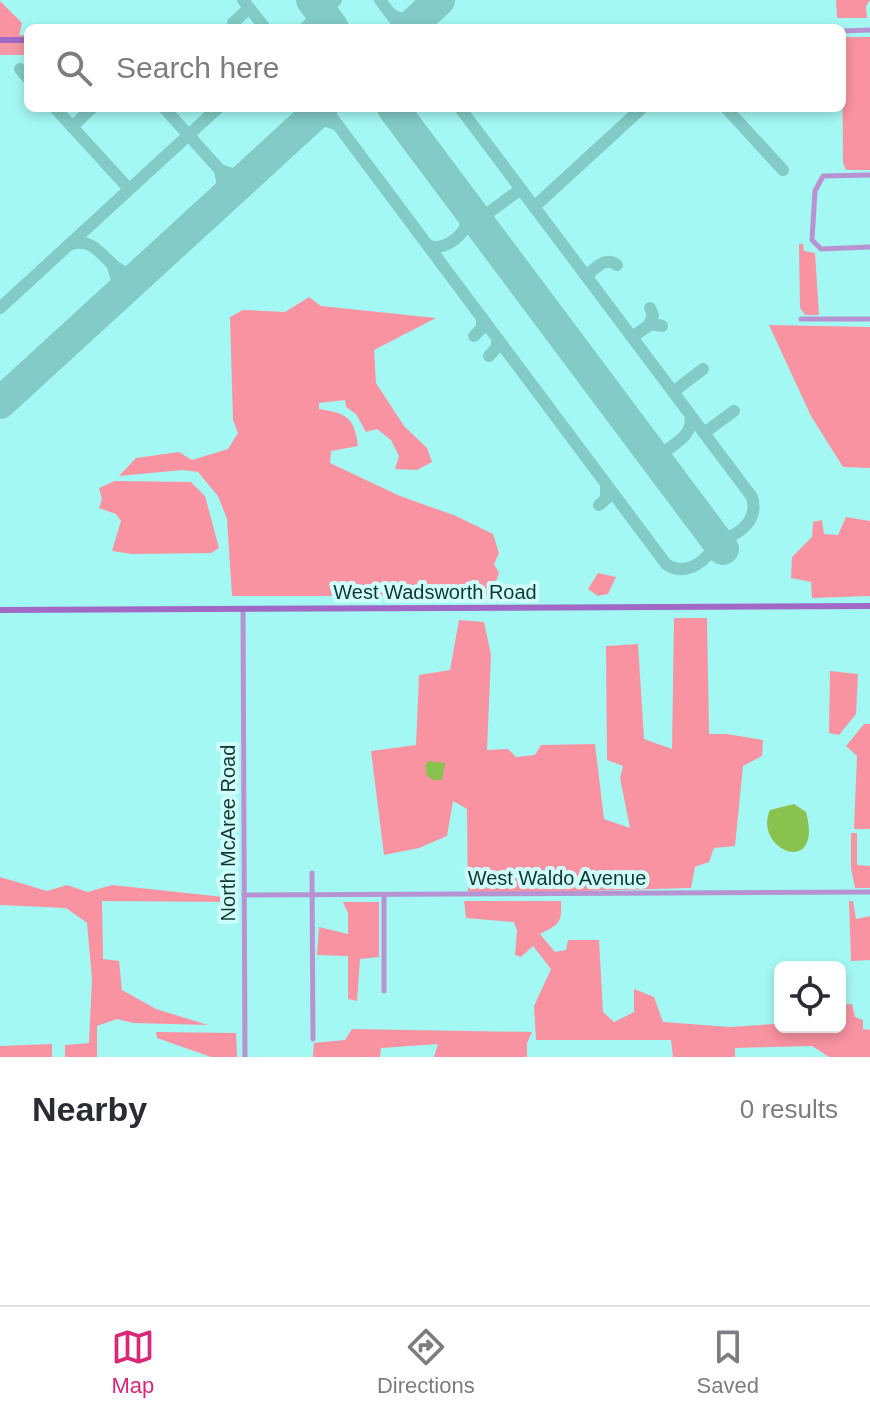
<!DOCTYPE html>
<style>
body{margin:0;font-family:Helvetica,sans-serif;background:#f2f2f3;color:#2b2b33}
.controls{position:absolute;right:24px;bottom:24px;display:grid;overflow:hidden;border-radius:12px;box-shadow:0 4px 12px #0003}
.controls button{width:72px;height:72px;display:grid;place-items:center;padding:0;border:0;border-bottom:2px solid #e1e1e2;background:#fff;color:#2b2b33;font:40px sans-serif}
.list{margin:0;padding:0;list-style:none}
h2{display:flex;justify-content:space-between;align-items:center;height:104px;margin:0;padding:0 32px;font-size:34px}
h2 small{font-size:26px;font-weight:400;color:#7c7c81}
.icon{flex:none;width:44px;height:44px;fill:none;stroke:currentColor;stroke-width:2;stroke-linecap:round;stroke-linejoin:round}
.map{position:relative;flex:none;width:870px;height:1057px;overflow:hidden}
.search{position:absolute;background:#fff;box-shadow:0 4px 12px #0003;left:24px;right:24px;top:24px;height:88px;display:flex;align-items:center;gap:20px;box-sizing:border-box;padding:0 28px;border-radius:12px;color:#7c7c81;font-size:30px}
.sheet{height:248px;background:#fff}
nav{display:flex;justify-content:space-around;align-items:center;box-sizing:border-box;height:112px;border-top:2px solid #e1e1e2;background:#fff;font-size:22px;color:#7c7c81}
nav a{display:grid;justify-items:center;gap:4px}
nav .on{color:#db2777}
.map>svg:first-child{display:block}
</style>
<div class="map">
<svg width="870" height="1057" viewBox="0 0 870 1057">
<rect width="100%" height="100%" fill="#a4f8f3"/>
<path fill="#f398a4" d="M28,35V55H0V36Z"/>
<g fill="#f992a1">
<path d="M836,0H870L866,6L867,18H837Z"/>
<path d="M0,1L22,23L19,36H0Z"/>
<path d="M846,37H870V170H846L843,163L842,41Z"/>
<path d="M799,244H803L804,251L815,253L819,315H805L800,308Z"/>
<path d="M309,297L321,306L436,318L374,350L376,383L404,426L427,448L432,462L417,470L395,469L399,456L391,440L377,429L366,432L356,414L346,407L345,400L319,403V409C344,413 355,416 358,446L331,451L330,463L400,496L456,516L493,534L499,553L494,564L499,573L491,596H232L227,519L218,496L198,472L183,470L119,476L136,458L179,452L192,460L228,449L238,433L233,420L230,317L243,310L285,312Z"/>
<path d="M769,325L870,327V468L843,467L811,416Z"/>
<path d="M115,481L191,482L205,496L219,548L211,553L132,554L112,551L121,521L116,514L99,508L102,499L99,488Z"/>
<path d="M846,517L870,521V596L812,598L811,582L791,578L792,557L812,537L813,522L822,520L824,534L838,535Z"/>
<path d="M598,573L616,577L608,594L598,596L588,589Z"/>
<path d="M674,618H707L709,734H727L763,740L762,756L743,766L735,846L714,848L709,862L695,867L691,888L468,894L467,809L453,801L447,836L419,848L384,855L371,751L416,745L419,675L450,670L459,620L484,622L491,655L487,750L508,749L516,757L535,755L541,745L595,744L604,819L630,828L620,778L623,766L607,760L606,646L638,644L644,739L672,749Z"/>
<path d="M830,671L858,674L856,714L839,735L829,733Z"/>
<path d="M864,724H870V829H854L857,756L846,746Z"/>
<path d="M851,833H857V865L870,866V888H855L851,868Z"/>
<path d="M0,877L47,891L67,885L88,892L112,885L233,898L235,902L102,901L103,959L119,961L122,990L156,1009L208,1025L133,1023L117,1019L97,1026V1057H65V1045L89,1043L92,979L87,923L66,908L0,905Z"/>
<path d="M464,901H561C562,924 559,924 540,934L555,952L566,950L568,940H599L603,1012L614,1022L634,1012V989L654,997L663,1022L730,1027L775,1024L776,967L820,966L780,967V1027H840V1005L852,1004L855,1017L863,1020V1029L870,1030V1057H829L812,1046L735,1048V1057H673L671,1040H536L534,1006L551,969L533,946L521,957L515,955L517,931L514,922L466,918Z"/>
<path d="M849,901H853L856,919L870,916V960L851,961Z"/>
<path d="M343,902H379V957L360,959L357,1001L348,999V956L317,955L319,927L348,934V913Z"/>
<path d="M352,1029L532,1032L527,1043V1057H434L438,1044L381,1048L380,1057H313L314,1043L345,1040Z"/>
<path d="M156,1032L236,1033L237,1057H211L157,1038Z"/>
<path d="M52,1044V1057H0V1046Z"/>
</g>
<g fill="#8ac250">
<path d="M428,761L445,763L442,780H433L427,776L425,767Z"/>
<path d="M794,804L806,812C824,879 752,850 770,810Z"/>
</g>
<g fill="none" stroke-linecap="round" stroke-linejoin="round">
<g stroke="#82cbc6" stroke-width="12">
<path d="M243,0L265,28"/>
<path d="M380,0L401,28"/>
<path d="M390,13C402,22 411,20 424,14"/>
<path d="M233,23L249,8"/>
<path d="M305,28L336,0"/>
<path d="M20,69L28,78"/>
<path d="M55,108L129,189"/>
<path d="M164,108L220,170L235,175H243L266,159"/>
<path d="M325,108L666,564C683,576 701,565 712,550L713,539L710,532"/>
<path d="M460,108L752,497C758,517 745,531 726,538L710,532"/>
<path d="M726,108L783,170"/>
<path d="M305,124L324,120L338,125"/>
<path d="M72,127L92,108"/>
<path d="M214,207L224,192L220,170"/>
<path d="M534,207L642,108"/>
<path d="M477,221L521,189"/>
<path d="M465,229L476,227L487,234"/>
<path d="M72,244C107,233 111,296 152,264"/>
<path d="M428,245C445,254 475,229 467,207"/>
<path d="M586,276C596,268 605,256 617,265"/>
<path d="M111,302L118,282L113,267"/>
<path d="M0,308L218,108"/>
<path d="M649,325L653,315L650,308"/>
<path d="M474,336L482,328V318"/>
<path d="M632,337L651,324L662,326"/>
<path d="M489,356L497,347V338"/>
<path d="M673,392L703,369"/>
<path d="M704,433L734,411"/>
<path d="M655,458C669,447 696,436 690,415"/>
<path d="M599,505L606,499V484"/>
</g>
<g stroke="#82cbc6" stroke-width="32">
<path d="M312,0L333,28"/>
<path d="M409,28L439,0"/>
<path d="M393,108L723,549"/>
<path d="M0,403L322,108"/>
</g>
<g stroke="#b893d2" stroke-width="5">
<path d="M842,31L870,30"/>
<path d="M870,175L823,176L815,191L812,240L821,249L870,247"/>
<path d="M801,319H870"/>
<path d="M243,609L245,1057"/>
<path d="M312,873L313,1039"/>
<path d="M244,895L870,892"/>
<path d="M384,895V991"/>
</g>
<g stroke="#a168c5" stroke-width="6">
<path d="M0,40H28"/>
<path d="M0,610L870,606"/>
</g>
</g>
<g text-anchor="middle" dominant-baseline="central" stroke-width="8" stroke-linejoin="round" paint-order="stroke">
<g font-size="20" fill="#123634" stroke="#cffffb">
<text x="435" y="592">West Wadsworth Road</text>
<text transform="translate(228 833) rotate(-90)">North McAree Road</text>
<text x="557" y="878">West Waldo Avenue</text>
</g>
</g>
</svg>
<div class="controls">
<button><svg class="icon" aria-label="locate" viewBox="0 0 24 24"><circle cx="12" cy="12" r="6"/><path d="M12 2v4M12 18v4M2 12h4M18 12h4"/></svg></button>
</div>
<div class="search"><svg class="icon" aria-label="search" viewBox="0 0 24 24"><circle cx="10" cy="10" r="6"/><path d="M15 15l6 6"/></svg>Search here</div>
</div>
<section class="sheet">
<h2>Nearby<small>0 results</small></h2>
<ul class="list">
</ul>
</section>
<nav>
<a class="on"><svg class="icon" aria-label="map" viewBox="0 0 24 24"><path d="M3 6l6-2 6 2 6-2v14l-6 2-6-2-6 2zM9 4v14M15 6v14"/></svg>Map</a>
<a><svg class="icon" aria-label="directions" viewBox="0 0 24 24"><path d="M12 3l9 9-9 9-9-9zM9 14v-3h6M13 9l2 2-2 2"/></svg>Directions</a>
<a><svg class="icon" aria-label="saved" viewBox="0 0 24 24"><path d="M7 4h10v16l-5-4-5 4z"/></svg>Saved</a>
</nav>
